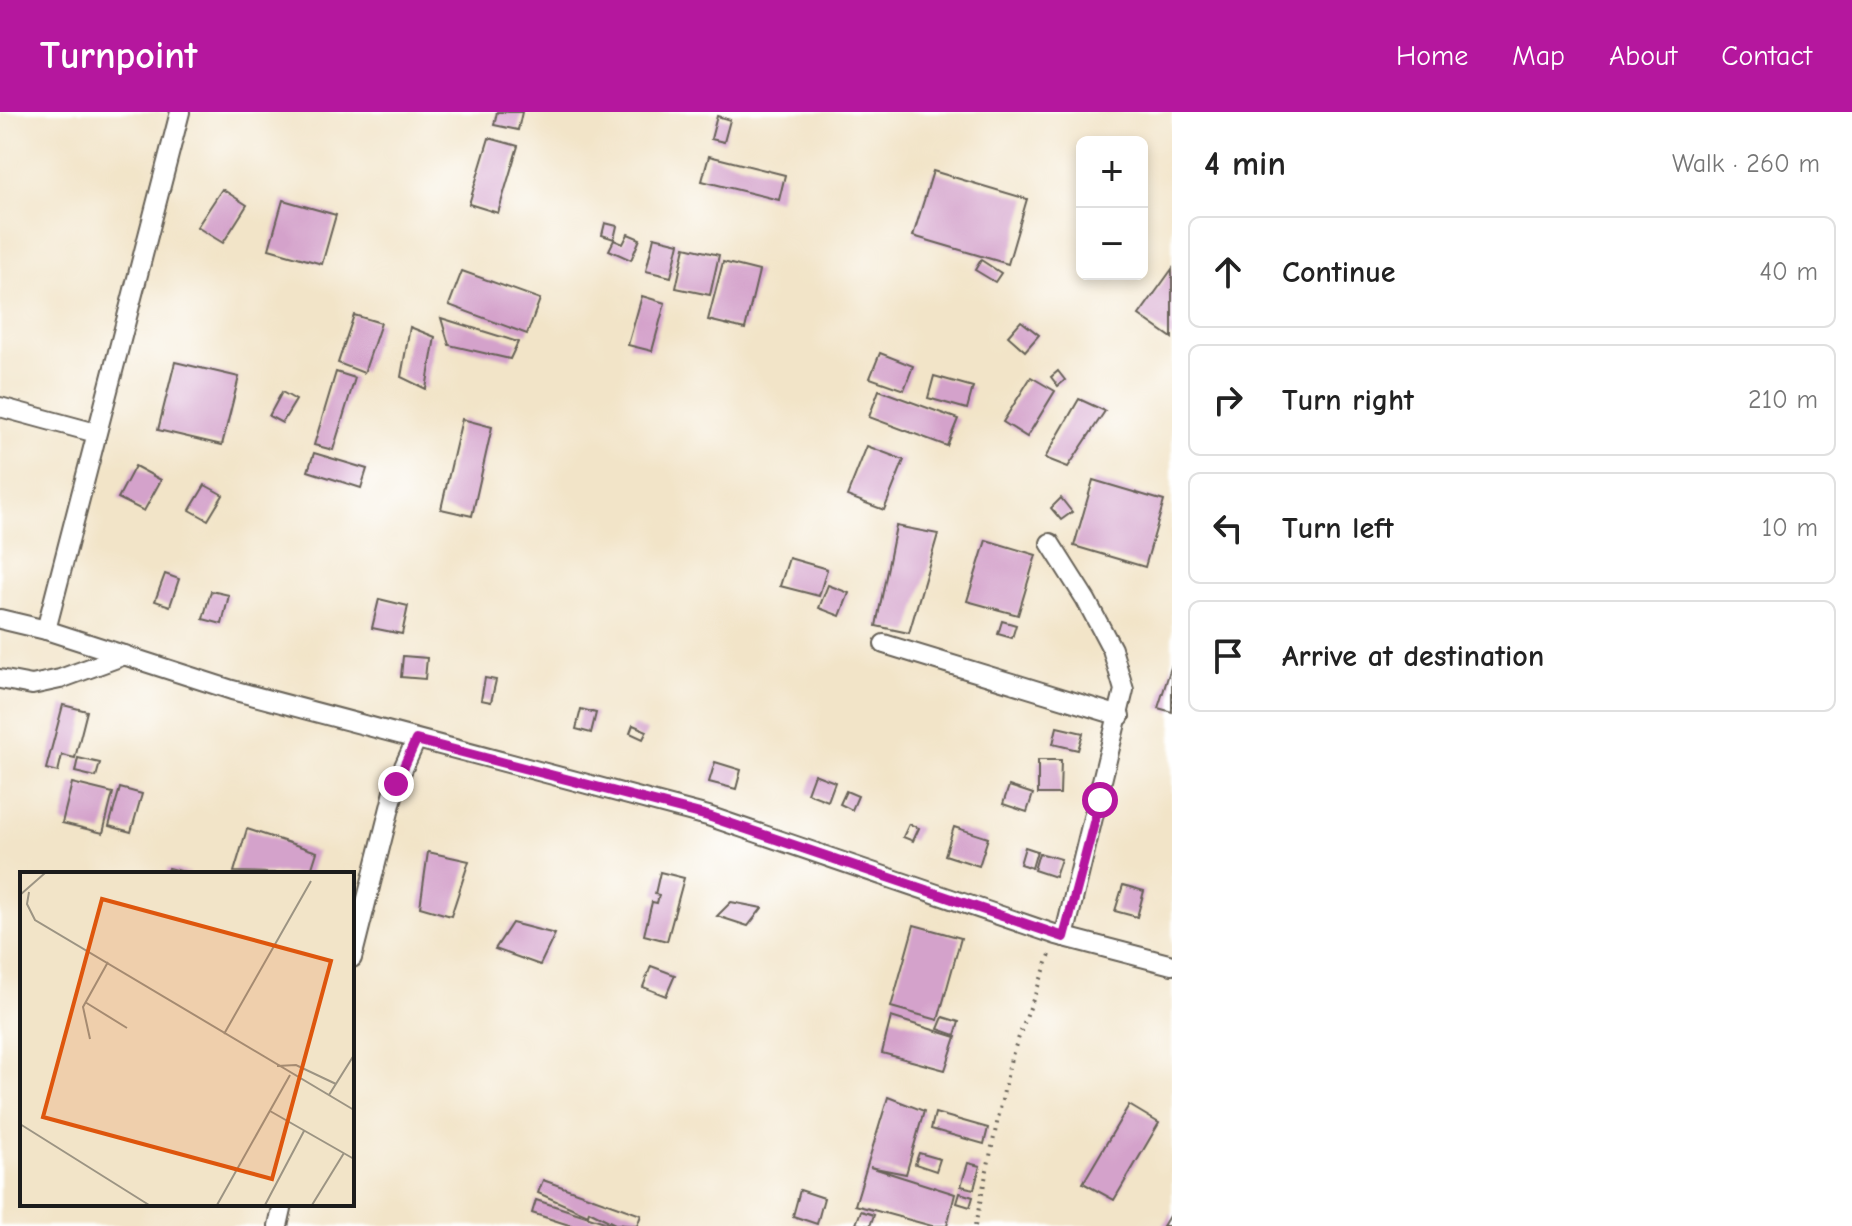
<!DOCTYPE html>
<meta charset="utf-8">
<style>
body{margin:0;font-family:"Comic Neue",sans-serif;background:#f6f6f6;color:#222}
.controls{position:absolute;right:24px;top:24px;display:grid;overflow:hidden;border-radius:12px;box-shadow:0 4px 12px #0003}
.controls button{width:72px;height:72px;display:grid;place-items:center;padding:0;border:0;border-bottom:2px solid #e0e0e0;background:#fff;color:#222;font:40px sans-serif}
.stop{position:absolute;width:24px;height:24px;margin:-18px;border:6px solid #b5179e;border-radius:50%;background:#fff}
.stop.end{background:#b5179e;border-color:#fff;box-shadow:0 2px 8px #0008}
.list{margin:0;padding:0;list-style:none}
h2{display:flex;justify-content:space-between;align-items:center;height:104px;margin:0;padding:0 32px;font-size:34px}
h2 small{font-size:26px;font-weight:400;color:#767676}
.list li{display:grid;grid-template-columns:52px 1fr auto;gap:24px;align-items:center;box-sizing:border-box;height:112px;margin:0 16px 16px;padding:0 16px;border:2px solid #e0e0e0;border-radius:12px}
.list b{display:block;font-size:30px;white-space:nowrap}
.list em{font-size:26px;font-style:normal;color:#767676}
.icon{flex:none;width:44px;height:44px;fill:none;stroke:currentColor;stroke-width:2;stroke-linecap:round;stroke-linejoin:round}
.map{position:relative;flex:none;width:1172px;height:1114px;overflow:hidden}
header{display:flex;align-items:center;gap:48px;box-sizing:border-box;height:112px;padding:0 40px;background:#b5179e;color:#fff}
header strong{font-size:38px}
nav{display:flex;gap:44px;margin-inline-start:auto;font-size:28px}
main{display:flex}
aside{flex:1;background:#fff}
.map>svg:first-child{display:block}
</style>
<header>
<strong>Turnpoint</strong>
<nav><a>Home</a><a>Map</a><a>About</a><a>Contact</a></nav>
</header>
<main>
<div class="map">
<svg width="1172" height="1114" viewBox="0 0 1172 1114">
<rect width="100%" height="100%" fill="#fff"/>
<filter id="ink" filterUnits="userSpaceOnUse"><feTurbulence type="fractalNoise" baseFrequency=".0125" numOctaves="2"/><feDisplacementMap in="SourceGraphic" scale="16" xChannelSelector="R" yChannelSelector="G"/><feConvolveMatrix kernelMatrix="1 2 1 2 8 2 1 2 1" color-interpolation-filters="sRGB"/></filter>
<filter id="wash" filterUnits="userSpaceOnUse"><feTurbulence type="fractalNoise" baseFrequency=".006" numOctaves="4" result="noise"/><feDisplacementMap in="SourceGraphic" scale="32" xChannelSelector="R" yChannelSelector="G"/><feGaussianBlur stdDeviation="1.8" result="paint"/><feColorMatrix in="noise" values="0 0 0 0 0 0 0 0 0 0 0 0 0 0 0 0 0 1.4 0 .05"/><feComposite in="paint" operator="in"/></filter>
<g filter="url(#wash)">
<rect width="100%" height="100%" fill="#f2e4c8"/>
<g id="blocks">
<g fill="#d4a2cb">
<path d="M497,0H522L518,18L494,13Z"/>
<path d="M717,4L730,8L724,30L711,27Z"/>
<path d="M489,26L518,34L498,101L469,92Z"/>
<path d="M709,44L785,63L779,88L702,69Z"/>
<path d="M933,59L1027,87L1008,152L913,124Z"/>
<path d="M222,77L247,93L223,131L197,115Z"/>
<path d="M283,88L336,103L322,152L269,137Z"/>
<path d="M605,111L617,114L614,127L602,123Z"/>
<path d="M628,122L640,127L631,148L609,138L614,128L623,132Z"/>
<path d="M654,125L679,131L671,165L646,159Z"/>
<path d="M685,135L719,143L710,183L676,176Z"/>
<path d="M981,148L1001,161L995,170L975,158Z"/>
<path d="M723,150L759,159L745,217L708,208Z"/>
<path d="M1172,157V226L1139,203Z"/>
<path d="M462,159L540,187L527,222L449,193Z"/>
<path d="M642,184L665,191L652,239L628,233Z"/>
<path d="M354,203L381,211L364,261L338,251Z"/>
<path d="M441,206L518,230L510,247L449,233Z"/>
<path d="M1021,209L1039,223L1025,239L1008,224Z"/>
<path d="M410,215L435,225L426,277L401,265Z"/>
<path d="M880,241L913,254L904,278L870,266Z"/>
<path d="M175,250L239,265L222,333L158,318Z"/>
<path d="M1058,259L1065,268L1058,274L1051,265Z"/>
<path d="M336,260L355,266L333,338L314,333Z"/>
<path d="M934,264L973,275L967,297L928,286Z"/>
<path d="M1031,265L1055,279L1027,325L1003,310Z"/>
<path d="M879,278L958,307L947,334L869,305Z"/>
<path d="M282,280L296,288L282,311L269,304Z"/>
<path d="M1079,287L1105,299L1068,355L1045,346Z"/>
<path d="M462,307L492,315L472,404L441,397Z"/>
<path d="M867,334L904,348L884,398L847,384Z"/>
<path d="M314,341L367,357L361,376L308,359Z"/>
<path d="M135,354L161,368L144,399L118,386Z"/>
<path d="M1093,368L1164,389L1145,455L1074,434Z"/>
<path d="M205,373L223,383L208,408L190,398Z"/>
<path d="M1061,386L1072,400L1061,408L1051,396Z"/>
<path d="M896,414L938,422L909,521L876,514Z"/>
<path d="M986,428L1036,443L1018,503L967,489Z"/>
<path d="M789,446L827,457L819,484L780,474Z"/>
<path d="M165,462L179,467L170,494L155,489Z"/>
<path d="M828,473L849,481L840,504L819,496Z"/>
<path d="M211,479L229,483L222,512L203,507Z"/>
<path d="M379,487L408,494L402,522L372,516Z"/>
<path d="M1002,509L1016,513L1012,526L998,522Z"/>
<path d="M403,544L427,546L425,567L401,565Z"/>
<path d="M1172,552V600L1158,596Z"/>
<path d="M485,566L496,568L491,590L481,588Z"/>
<path d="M63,593L87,599L75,646L62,643L58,660L46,657Z"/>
<path d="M581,597L596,601L591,621L576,617Z"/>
<path d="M633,613L647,619L643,627L630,621Z"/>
<path d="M1057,615L1083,621L1078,638L1053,632Z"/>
<path d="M78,646L100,651L96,665L75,660Z"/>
<path d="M1038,648H1061L1060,682H1038Z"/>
<path d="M715,650L741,658L736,677L709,670Z"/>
<path d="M814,662L835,670L828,689L807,681Z"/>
<path d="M72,671L113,681L103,721L62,711Z"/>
<path d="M1009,674L1033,682L1027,700L1003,692Z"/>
<path d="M120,676L142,682L131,720L109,714Z"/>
<path d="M846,679L858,684L852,698L840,692Z"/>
<path d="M909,712L919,716L913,729L903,725Z"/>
<path d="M954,715L988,726L979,754L945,743Z"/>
<path d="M247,717L317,740L310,762L234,760Z"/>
<path d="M1025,735L1037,739L1032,756L1020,752Z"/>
<path d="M428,740L469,749L451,804L420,795Z"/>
<path d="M1039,741L1061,747L1055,765L1034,758Z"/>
<path d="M168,756L190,761V762H166Z"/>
<path d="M660,760L684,766L667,829L644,823L652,790L657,791L659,783L655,782Z"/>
<path d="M1123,773L1144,779L1137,805L1115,799Z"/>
<path d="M731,790L762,796L748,814L717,804Z"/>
<path d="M512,811L555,822L540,853L495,837Z"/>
<path d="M914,813L961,826L938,908L891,895Z"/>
<path d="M651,854L675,863L666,884L643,875Z"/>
<path d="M891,905L956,925L945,958L882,941Z"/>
<path d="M943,905L959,910L955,923L938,917Z"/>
<path d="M888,985L924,999L906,1062L870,1055L955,1082L947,1114H932L855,1093Z"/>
<path d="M1129,993L1159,1011L1114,1088L1083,1071Z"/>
<path d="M935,1001L988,1016L984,1032L931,1017Z"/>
<path d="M919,1041L940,1047L936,1059L915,1052Z"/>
<path d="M968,1051L980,1054L974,1077L961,1074Z"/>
<path d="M543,1068L641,1103L637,1114L615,1112L589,1099L588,1103L538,1081Z"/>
<path d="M800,1078L824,1086L817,1112L793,1104Z"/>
<path d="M960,1081L973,1085L970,1095L957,1091Z"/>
<path d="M536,1088L614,1113V1114H572L532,1101Z"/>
<path d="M861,1099L874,1103L870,1114L856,1112Z"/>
<path d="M1172,1099V1114H1163Z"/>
</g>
</g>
</g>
<g filter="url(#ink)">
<use href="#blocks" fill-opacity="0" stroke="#676258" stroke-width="2"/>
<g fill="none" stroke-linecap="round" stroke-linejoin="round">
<defs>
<g id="minor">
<path d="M0,295L96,321"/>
<path d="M1050,431L1086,488L1112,537L1124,578L1064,825"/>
<path d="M0,507L46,518L232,578L708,704L1057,823L1172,853"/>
<path d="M46,518L180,0"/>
<path d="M884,532L1120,604"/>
<path d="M0,567L32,573L60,567L125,543"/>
<path d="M352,846L396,672L416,628"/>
<path d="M278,1114L283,1092"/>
</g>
</defs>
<use href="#minor" stroke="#676258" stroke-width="22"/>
<path stroke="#676258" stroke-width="4" stroke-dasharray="2 6" stroke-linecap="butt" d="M975,1114L1011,946L1051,840"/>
<use href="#minor" stroke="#fff" stroke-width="18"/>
</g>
</g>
<g fill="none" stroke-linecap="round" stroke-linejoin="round" filter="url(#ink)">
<path stroke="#b5179e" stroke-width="10" d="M396,672L416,628L708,704L1064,825L1100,688"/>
</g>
<g transform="translate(20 760)">
<rect width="334" height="334" fill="#f2e4c8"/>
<path fill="none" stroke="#9c9483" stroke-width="2" d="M9,20L7,32L15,48L334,238M0,23L25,1M65,130L107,156M204,162L291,9M70,167L63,135L88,90M257,194L276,193L316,212M309,223L334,183M250,239L334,287M0,252L129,333M197,333L270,203M245,333L284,259M292,333L324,281"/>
<path fill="#de560d" fill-opacity="0.15" stroke="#de560d" stroke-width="4" d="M82,27L311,89L252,307L23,245Z"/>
<rect width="334" height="334" fill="none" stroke="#1c1c1c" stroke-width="4"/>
</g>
</svg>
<div class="controls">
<button>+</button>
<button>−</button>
</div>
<div class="stop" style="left:1100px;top:688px"></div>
<div class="stop end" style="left:396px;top:672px"></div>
</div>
<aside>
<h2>4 min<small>Walk · 260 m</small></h2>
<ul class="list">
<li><svg class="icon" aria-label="ahead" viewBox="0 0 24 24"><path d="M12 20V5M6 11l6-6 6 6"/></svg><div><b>Continue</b></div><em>40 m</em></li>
<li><svg class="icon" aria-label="right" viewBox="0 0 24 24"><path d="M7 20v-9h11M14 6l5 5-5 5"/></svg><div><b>Turn right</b></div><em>210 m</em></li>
<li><svg class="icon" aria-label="left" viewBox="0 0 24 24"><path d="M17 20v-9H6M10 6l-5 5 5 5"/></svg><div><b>Turn left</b></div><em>10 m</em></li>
<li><svg class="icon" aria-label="arrive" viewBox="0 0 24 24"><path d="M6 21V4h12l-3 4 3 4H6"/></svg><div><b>Arrive at destination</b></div></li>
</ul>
</aside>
</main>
